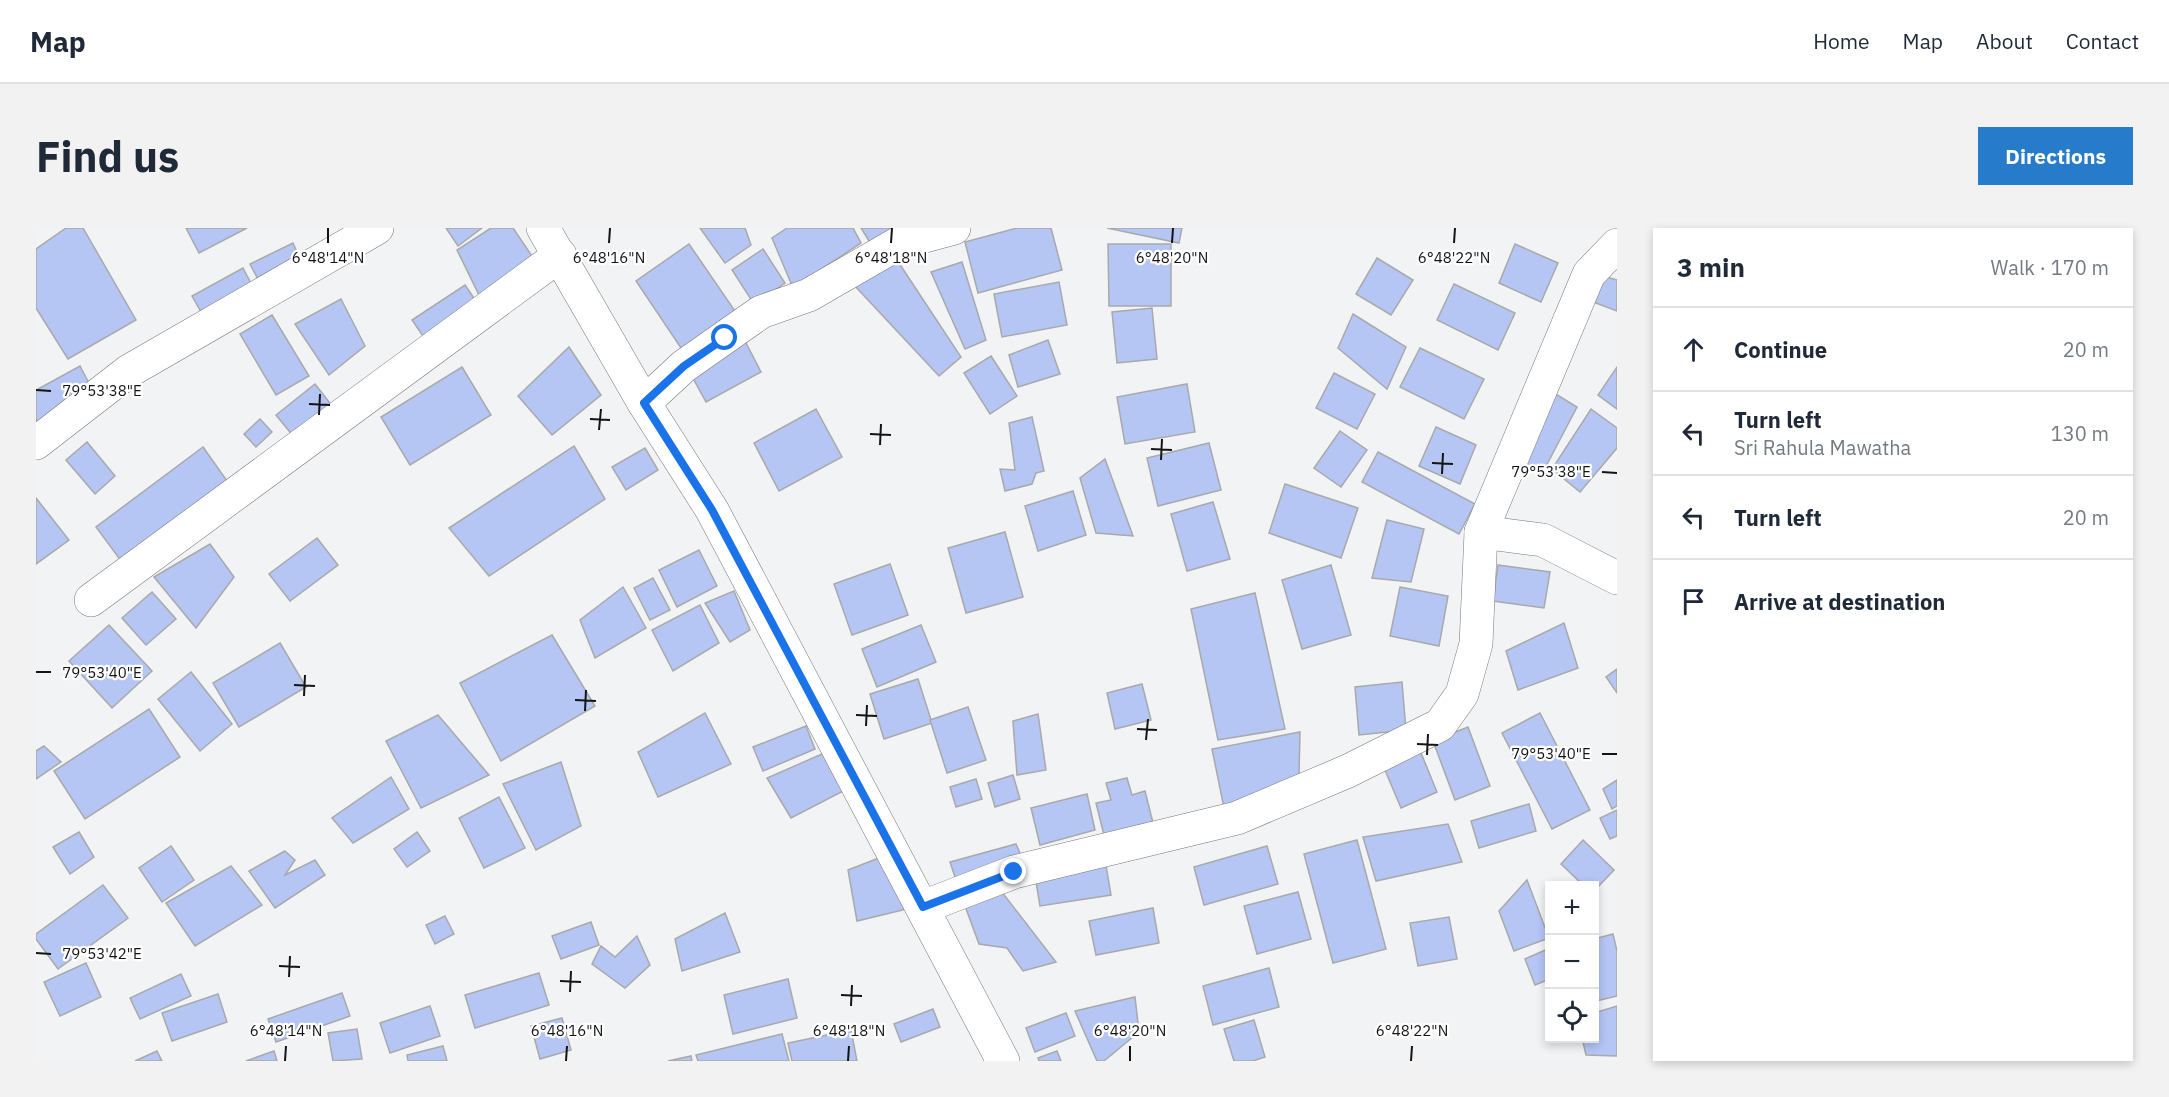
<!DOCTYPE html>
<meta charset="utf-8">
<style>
body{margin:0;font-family:"IBM Plex Sans",sans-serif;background:#f2f2f3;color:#1f2937}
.controls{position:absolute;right:18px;bottom:18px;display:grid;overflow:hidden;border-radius:0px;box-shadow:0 3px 9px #0003}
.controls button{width:54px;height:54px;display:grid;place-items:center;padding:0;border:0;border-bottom:2px solid #e0e1e3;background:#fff;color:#1f2937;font:30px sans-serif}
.stop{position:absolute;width:18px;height:18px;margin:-14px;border:4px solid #1a73e8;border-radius:50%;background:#fff}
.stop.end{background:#1a73e8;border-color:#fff;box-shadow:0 2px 6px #0008}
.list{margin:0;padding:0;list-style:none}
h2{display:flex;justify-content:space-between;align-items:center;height:78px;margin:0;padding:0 24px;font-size:26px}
h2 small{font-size:20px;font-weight:400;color:#747a83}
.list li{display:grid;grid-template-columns:39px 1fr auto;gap:18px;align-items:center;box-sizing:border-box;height:84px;padding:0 24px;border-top:2px solid #e0e1e3}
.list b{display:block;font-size:22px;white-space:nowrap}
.list p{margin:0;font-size:20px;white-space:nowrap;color:#747a83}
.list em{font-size:20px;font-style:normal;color:#747a83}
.icon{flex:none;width:33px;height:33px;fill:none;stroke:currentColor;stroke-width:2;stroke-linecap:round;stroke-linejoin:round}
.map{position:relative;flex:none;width:1581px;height:833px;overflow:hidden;border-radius:0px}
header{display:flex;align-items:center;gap:36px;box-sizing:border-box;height:84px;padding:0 30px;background:#fff;border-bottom:2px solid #e0e1e3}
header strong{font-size:28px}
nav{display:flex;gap:33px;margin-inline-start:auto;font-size:21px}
.intro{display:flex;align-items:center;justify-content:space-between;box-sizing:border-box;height:144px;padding:0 36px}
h1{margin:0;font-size:42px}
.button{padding:15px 27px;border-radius:0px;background:#267bca;color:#fff;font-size:21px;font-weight:700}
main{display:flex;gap:36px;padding:0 36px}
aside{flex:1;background:#fff;border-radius:0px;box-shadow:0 3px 9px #0003}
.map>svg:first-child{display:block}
</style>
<header>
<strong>Map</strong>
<nav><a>Home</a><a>Map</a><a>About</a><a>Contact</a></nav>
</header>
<div class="intro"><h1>Find us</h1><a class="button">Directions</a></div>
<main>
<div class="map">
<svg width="1581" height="833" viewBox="0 0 1581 833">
<rect width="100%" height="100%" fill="#f2f3f4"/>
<g fill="#b5c6f5" stroke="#a8a9aa" stroke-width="1.5">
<path d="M30,0H47L100,92L32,131L0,80V21Z"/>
<path d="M150,0H211L163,25Z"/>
<path d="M410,0H446L422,18Z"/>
<path d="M455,0H477L500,34L446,73L421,22Z"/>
<path d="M664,0H709L715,17L689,35Z"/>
<path d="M751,0H817L825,15L757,60L736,10Z"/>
<path d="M825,0H855L838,21Z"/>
<path d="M981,0H1015L1026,42L942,65L929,14Z"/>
<path d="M1071,0H1146L1143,15Z"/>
<path d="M257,15L267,37L225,57L214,36Z"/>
<path d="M653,16L701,86L647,123L600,53Z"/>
<path d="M1072,16H1135V78H1073Z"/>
<path d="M1479,16L1522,35L1505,74L1463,55Z"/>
<path d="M727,21L749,55L718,76L696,42Z"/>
<path d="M859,29L925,129L903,148L819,58Z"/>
<path d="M1341,30L1377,52L1355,87L1320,66Z"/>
<path d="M926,34L950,112L929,121L895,44Z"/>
<path d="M207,40L219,63L169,91L156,68Z"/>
<path d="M1564,47L1581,52V83L1552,72Z"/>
<path d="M1023,54L1031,97L966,109L958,66Z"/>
<path d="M1418,56L1479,85L1462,122L1401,92Z"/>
<path d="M429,57L442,76L389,111L376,92Z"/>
<path d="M305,71L329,118L293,147L259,96Z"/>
<path d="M1116,80L1121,131L1081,135L1076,84Z"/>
<path d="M1317,86L1370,119L1351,161L1302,120Z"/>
<path d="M236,87L273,148L240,167L204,106Z"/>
<path d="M708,111L725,144L670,174L652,141Z"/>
<path d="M1012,112L1024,146L982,159L973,127Z"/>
<path d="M533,119L565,167L516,207L482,168Z"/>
<path d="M1384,120L1448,151L1428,191L1364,159Z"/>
<path d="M955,128L981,168L954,186L928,145Z"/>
<path d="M44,138L55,159L0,206V162Z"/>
<path d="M426,139L455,187L374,237L345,189Z"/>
<path d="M1581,139V181L1562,167Z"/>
<path d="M1298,145L1339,166L1321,201L1280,180Z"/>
<path d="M279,156L301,184L262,214L240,187Z"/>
<path d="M1151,156L1159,204L1089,216L1081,169Z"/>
<path d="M1513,162L1541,179L1507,244L1483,238Z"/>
<path d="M780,181L806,229L743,263L718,215Z"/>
<path d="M1555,181L1581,200V220L1544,264L1516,241Z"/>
<path d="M996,189L1008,243L1000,245L996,256L969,263L964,241L979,242L973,195Z"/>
<path d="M224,191L236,204L220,219L208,206Z"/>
<path d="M1400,199L1440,217L1424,256L1383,238Z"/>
<path d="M1304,203L1331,222L1305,259L1278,240Z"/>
<path d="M51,214L79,248L59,266L30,232Z"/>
<path d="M1173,215L1185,262L1122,278L1111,230Z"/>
<path d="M538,218L569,271L453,348L413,300Z"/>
<path d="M167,219L194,257L91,341L60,299Z"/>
<path d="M609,220L622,242L590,262L576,239Z"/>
<path d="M1342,224L1439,276L1423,306L1326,254Z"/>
<path d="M1069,231L1097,308L1060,305L1044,250Z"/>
<path d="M1249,256L1322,280L1305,330L1233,305Z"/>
<path d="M1037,263L1050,307L1002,323L989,278Z"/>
<path d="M0,270L33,312L0,336Z"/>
<path d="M1177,274L1194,331L1151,343L1135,286Z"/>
<path d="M1351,292L1388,301L1375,354L1336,350Z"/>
<path d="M969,304L987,369L930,385L912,320Z"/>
<path d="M281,310L302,337L254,373L233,346Z"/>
<path d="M174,316L198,349L160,400L118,349Z"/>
<path d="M663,322L681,358L641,379L623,342Z"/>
<path d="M854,336L872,387L816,407L798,356Z"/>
<path d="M1295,337L1315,407L1266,421L1246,352Z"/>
<path d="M1462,337L1514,344L1508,380L1457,373Z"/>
<path d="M617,350L634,382L614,392L598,360Z"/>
<path d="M587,359L610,400L559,430L544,392Z"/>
<path d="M1364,359L1412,368L1403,418L1354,408Z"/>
<path d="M698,363L714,402L694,414L669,375Z"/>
<path d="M116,364L140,391L110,417L86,390Z"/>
<path d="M1219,365L1249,501L1182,512L1155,381Z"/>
<path d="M664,377L683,415L637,443L616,402Z"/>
<path d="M1528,395L1542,440L1482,462L1470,423Z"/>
<path d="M73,397L116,443L76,480L33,433Z"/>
<path d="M885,397L900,434L841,459L826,421Z"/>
<path d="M516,407L559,478L465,533L424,455Z"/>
<path d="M244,415L270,459L203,499L177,455Z"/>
<path d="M1581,441V465L1570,449Z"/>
<path d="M155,444L196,496L164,523L122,471Z"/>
<path d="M882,451L896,495L848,511L834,466Z"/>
<path d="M1366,454L1370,502L1323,507L1319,459Z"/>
<path d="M1106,456L1115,492L1079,501L1071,465Z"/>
<path d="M932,479L950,532L911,545L894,492Z"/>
<path d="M113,481L144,529L49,591L18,543Z"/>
<path d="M669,485L695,536L622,569L602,524Z"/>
<path d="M1504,485L1554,582L1516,601L1466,505Z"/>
<path d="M1002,486L1010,542L981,547L977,493Z"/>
<path d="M402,487L453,547L385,580L350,513Z"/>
<path d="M770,498L779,521L727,543L717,519Z"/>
<path d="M1432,499L1454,558L1419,572L1397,513Z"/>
<path d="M1264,504L1263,547L1189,585L1176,521Z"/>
<path d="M8,518L25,534L0,551V523Z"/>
<path d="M1383,520L1401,564L1365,580L1346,535Z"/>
<path d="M793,523L815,559L755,590L731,550Z"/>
<path d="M525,534L545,598L500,622L467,556Z"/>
<path d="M977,547L984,571L959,579L952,555Z"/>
<path d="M355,549L373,581L317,615L296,590Z"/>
<path d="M1091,550L1096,567L1109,563L1117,595L1068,607L1060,575L1075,572L1070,555Z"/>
<path d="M940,551L946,571L920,579L914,559Z"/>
<path d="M1581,552V578L1576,581L1567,561Z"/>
<path d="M1051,566L1059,602L1004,617L995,580Z"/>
<path d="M463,569L489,620L448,640L423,590Z"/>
<path d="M1493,576L1500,603L1443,620L1435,593Z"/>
<path d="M1581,582V608L1574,611L1564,590Z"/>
<path d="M1412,596L1426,634L1340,653L1327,609Z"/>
<path d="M43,604L58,629L34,646L17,619Z"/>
<path d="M381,604L394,623L371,639L358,621Z"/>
<path d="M1321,612L1350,721L1297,735L1268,626Z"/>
<path d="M1547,612L1578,642L1558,663V658H1548L1525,636Z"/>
<path d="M980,616L989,636L921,655L914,634Z"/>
<path d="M135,618L158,652L126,674L103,640Z"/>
<path d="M1231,618L1242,656L1168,677L1158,639Z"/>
<path d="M249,623L259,632L249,647L279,632L289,647L239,680L213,643Z"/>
<path d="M853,626L875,680L821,693L812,642Z"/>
<path d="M1069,631L1075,667L1004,678L998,642Z"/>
<path d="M195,638L226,677L159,718L130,675Z"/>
<path d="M1491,652L1513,710L1478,723L1463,683Z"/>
<path d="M67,657L92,690L22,741L0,711V706Z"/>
<path d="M962,659L1020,734L987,743L971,720L943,716L929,678Z"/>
<path d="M1262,664L1275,711L1221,726L1208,678Z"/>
<path d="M1117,680L1123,715L1060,727L1053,693Z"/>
<path d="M689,685L704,724L646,743L639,711Z"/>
<path d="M409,688L418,706L399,716L390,697Z"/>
<path d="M1413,689L1421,731L1382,738L1374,695Z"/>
<path d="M555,694L563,717L525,731L516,708Z"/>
<path d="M1577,706L1581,723V768L1560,773L1558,711Z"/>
<path d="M601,708L614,737L589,760L556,736L565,718L579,729Z"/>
<path d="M1514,720V751L1499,757L1489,731Z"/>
<path d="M50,735L65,769L24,788L8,754Z"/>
<path d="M1233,740L1243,779L1177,797L1167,758Z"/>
<path d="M503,745L513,777L439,800L429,767Z"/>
<path d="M145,746L155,768L104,791L94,770Z"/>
<path d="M752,751L761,790L697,806L688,767Z"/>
<path d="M306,765L314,788L240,814L232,791Z"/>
<path d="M182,766L191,794L136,813L126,785Z"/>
<path d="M1099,769L1103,804L1068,833H1061L1039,783Z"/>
<path d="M394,778L404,808L354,825L344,795Z"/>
<path d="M1581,778V828L1550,827L1546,810H1558V785Z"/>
<path d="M897,781L904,799L865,814L858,796Z"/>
<path d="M1030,785L1039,808L999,824L990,800Z"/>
<path d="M526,790L535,822L504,831L495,798Z"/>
<path d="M1218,792L1229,829L1217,833H1198L1188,801Z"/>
<path d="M321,801L326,831L297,833L292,805Z"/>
<path d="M815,802L821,833H756L752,815Z"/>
<path d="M746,806L753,833H662L660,827Z"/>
<path d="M407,818L411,833H372L371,827Z"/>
<path d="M121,823L126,833H99Z"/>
<path d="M238,823L241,833H210Z"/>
<path d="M1021,823L1025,833H1003L1002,830Z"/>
<path d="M655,828L656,833H632Z"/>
</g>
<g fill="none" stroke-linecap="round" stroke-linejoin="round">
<defs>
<g id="minor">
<path d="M507,0L608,175L676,282L967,833"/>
<path d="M608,175L648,138L725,84L773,67L863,15L918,0"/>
<path d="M0,215L93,143L341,0"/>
<path d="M1445,304L1553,46L1581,17"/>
<path d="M55,372L524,27"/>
<path d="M887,679L978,644L1201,590L1312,543L1404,497L1426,466L1440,416L1445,304L1507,312L1581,350"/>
</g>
</defs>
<use href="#minor" stroke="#777879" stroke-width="34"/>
<use href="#minor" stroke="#fff" stroke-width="33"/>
</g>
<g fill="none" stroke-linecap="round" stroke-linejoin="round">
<path stroke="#1a73e8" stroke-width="8" d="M689,110L648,138L608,175L676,282L887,679L978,644"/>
</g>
<path fill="none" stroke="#141414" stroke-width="2" d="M292,15V0M573,15L574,0M855,15L856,0M1136,15L1137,0M1418,15L1419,0M0,162L15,163M273,176L294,177M283,187L284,166M554,191L574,192M563,202L565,181M834,206L855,207M844,217L845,196M1115,221L1136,222M1125,232L1126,211M1396,235L1417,236M1566,244L1581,245M1406,246L1407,225M0,444H15M258,457L279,458M268,468L269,447M539,472L560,473M549,483L550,462M820,487L841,488M830,498L831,477M1101,501L1121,502M1110,512L1112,491M1381,516L1402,517M1566,526H1581M1391,527L1392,506M0,725L15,726M243,738L264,739M253,749L254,728M524,753L545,754M534,764L535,743M805,767L826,768M815,778L816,757M249,833L250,818M530,833L531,818M812,833L813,818M1094,833V818M1375,833L1376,818"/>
<g font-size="15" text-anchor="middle" fill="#141414" stroke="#fff" stroke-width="4.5" stroke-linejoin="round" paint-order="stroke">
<text x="292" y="35">6°48'14"N</text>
<text x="573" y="35">6°48'16"N</text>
<text x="855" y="35">6°48'18"N</text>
<text x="1136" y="35">6°48'20"N</text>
<text x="1418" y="35">6°48'22"N</text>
<text x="66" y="168">79°53'38"E</text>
<text x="1515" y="249">79°53'38"E</text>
<text x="66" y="450">79°53'40"E</text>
<text x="1515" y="531">79°53'40"E</text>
<text x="66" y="731">79°53'42"E</text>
<text x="250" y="808">6°48'14"N</text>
<text x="531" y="808">6°48'16"N</text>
<text x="813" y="808">6°48'18"N</text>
<text x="1094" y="808">6°48'20"N</text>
<text x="1376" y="808">6°48'22"N</text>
</g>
</svg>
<div class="controls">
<button>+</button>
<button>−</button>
<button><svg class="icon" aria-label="locate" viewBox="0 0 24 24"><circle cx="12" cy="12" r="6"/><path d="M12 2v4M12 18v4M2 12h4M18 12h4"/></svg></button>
</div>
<div class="stop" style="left:689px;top:110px"></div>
<div class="stop end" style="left:978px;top:644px"></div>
</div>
<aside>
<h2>3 min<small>Walk · 170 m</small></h2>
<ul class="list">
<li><svg class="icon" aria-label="ahead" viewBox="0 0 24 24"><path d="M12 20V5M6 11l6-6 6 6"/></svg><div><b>Continue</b></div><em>20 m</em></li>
<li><svg class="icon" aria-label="left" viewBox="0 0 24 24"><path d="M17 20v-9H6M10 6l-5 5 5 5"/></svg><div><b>Turn left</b><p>Sri Rahula Mawatha</p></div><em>130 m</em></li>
<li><svg class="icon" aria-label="left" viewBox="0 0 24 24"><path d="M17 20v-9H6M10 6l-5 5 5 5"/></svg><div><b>Turn left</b></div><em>20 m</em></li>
<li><svg class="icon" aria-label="arrive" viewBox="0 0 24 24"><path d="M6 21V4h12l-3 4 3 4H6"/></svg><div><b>Arrive at destination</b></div></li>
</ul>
</aside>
</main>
